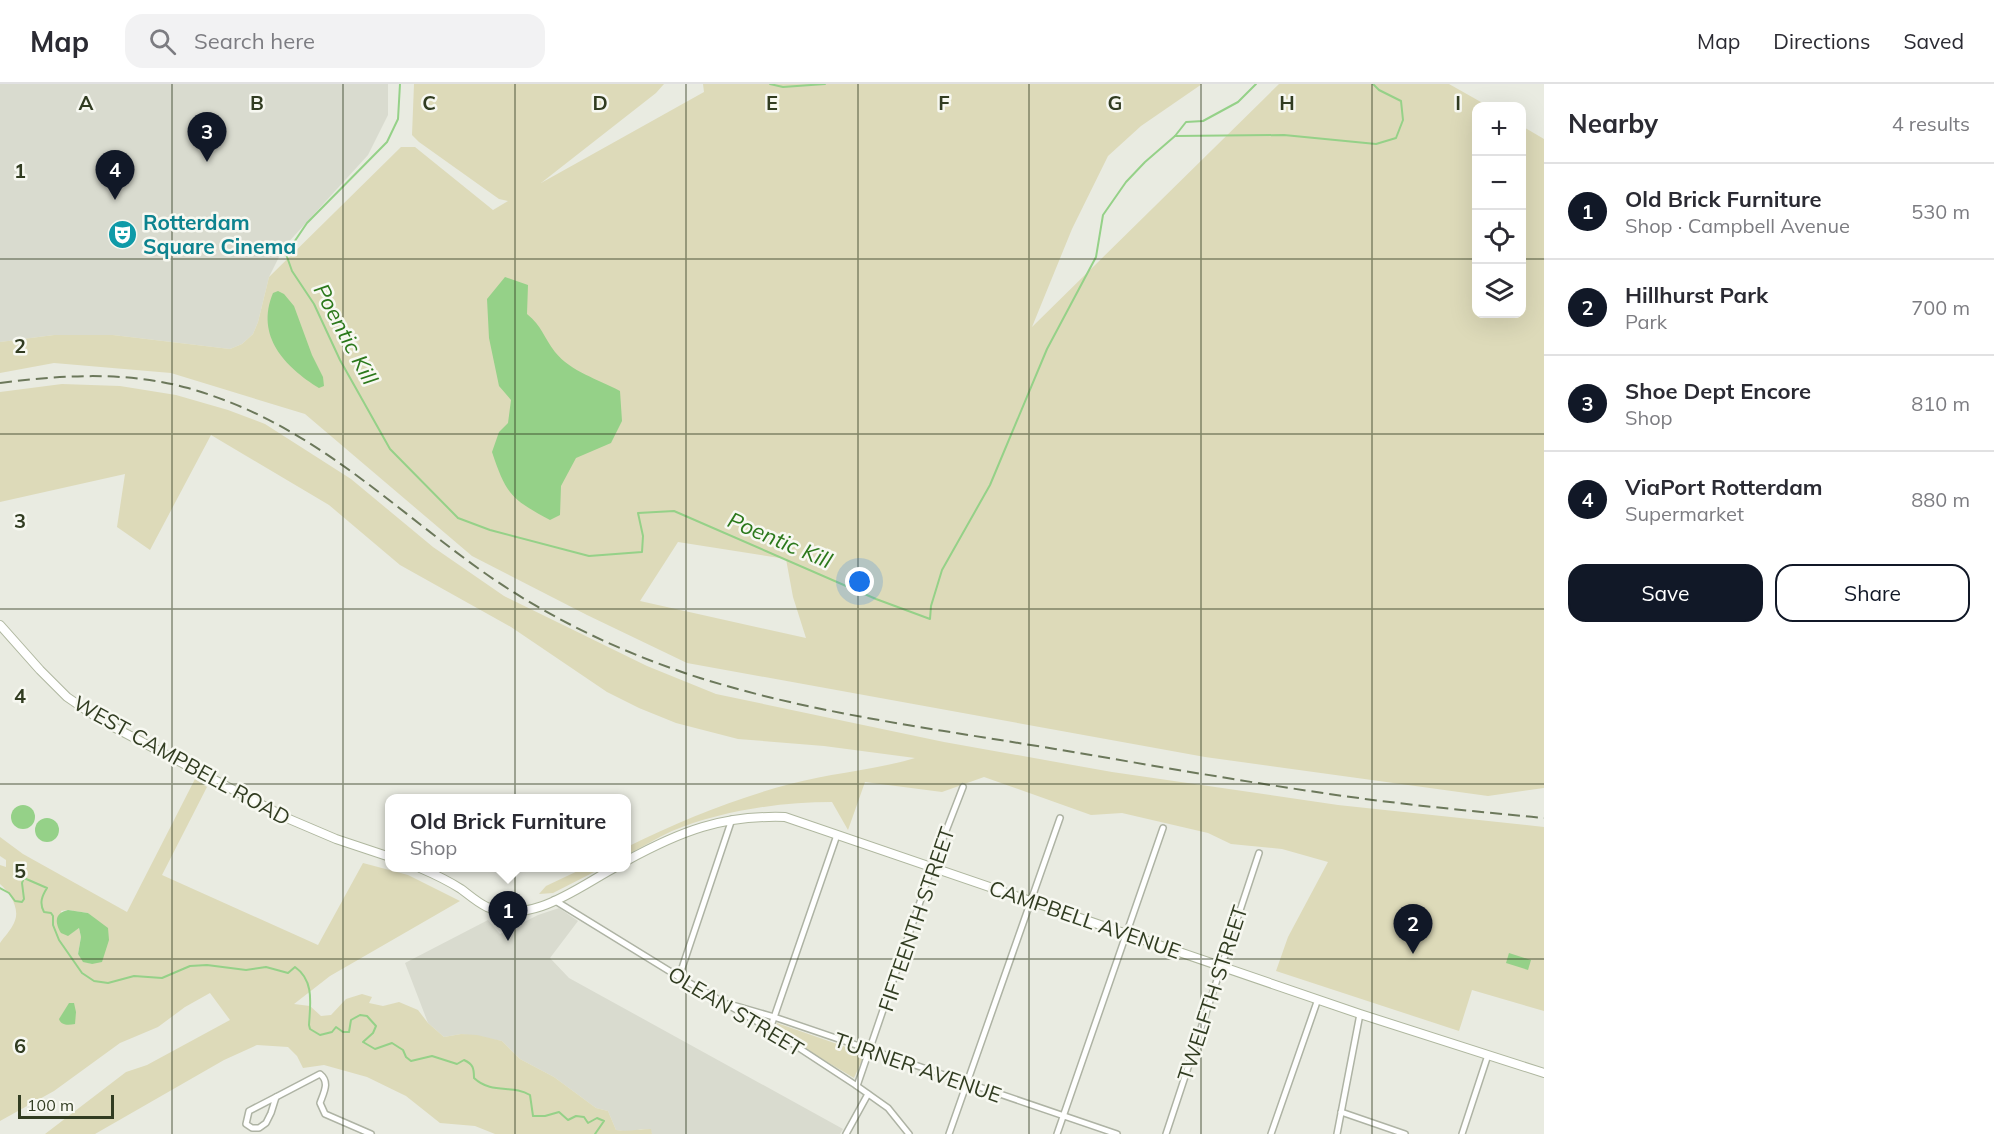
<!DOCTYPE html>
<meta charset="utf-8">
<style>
body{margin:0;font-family:Mulish,sans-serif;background:#f2f2f3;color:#2b2b33}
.controls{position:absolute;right:18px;top:18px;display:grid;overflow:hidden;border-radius:12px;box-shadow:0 6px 24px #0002}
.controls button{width:54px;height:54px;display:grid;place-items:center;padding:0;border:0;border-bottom:2px solid #e1e1e2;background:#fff;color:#2b2b33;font:30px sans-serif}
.scale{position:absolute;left:18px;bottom:15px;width:96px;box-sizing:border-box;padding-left:6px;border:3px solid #313c21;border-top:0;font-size:16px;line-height:21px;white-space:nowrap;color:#313c21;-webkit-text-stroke:4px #f7f8f1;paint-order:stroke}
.you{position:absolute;left:860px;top:498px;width:21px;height:21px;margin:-15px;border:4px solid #fff;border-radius:50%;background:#1a73e8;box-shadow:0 0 0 9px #1a73e833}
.badge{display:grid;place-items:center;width:39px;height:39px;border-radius:50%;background:#111827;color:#fff;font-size:20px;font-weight:700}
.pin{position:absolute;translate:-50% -50px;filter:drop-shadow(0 2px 3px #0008)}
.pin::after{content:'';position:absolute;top:32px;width:21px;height:18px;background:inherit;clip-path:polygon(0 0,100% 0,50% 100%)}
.popup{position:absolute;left:385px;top:710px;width:246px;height:78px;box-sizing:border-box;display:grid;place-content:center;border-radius:12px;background:#fff;filter:drop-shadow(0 2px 4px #0005);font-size:20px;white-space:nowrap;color:#7c7c81}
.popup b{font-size:22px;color:#2b2b33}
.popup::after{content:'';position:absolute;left:50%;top:100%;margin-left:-12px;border:12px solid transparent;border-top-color:#fff}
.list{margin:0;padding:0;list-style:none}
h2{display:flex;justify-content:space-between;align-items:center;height:78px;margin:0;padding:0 24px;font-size:26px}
h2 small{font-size:20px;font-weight:400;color:#7c7c81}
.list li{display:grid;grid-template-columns:39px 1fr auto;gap:18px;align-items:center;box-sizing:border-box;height:96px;padding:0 24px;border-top:2px solid #e1e1e2}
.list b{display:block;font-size:22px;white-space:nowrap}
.list p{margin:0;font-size:20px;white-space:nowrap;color:#7c7c81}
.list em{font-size:20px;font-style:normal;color:#7c7c81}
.actions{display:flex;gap:12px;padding:18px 24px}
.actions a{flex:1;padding:14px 0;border:2px solid #111827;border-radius:18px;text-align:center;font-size:21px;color:#111827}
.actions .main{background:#111827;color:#fff}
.icon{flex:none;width:33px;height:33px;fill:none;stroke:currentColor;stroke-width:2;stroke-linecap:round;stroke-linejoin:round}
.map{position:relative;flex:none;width:1544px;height:1050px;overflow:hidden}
header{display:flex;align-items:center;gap:36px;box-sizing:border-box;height:84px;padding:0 30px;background:#fff;border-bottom:2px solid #e1e1e2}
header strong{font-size:28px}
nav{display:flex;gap:33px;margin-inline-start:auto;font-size:21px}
.search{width:420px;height:54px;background:#f2f2f3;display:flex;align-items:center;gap:15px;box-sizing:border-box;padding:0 21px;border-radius:18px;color:#7c7c81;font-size:22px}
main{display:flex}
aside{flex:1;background:#fff}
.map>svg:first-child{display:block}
</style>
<header>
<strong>Map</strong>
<div class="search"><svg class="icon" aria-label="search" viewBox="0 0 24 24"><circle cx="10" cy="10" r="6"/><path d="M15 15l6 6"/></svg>Search here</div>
<nav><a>Map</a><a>Directions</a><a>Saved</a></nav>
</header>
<main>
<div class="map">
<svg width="1544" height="1050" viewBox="0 0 1544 1050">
<rect width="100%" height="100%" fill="#e9ebe1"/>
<g fill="#d9dbcf">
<path d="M0,0H388V31L368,71L284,163L269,193L258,238L253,250L242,260L230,265L113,251H54L0,258Z"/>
<path d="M559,824L578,837L550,874L569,894L843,1045L840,1050H652L650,1045H641L630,1048L616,1046L608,1027L596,1024L554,993L520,975L502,957L461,950L444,953L428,939L405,879L488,836L500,850L538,831Z"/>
</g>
<g fill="#dddab9" fill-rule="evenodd">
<path d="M414,0H664L656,9L541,99L704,8L703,0H1202L1141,42L1108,72L1072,145L1032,243L1279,0H1449L1488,22H1476V230H1522V42L1544,55V704L1488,712L1205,673L687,579L587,531L472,472L305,330L171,289L54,279L0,289V258L54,251H113L230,265L242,260L253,250L258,238L269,193L401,63H415L493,126L508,117L499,115L419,58L412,51ZM678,458L786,475L793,513L806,554L640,517Z"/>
<path d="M62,300L120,302L176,311L228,326L265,340L351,395L433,463L504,512L647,582L716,610L944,658L1112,688L1338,721L1544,743V927L1472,906L1459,947L1276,887L1288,853L1328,778L1282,765L1231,760L1208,749L1122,729L1091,731L984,693L942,708L865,698L848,746L832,718C779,718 721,727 672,747C657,754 642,763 627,771V763C679,737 733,715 790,700C831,689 876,686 915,674L824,662L738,655L676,639L639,624L607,608L511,543L400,481L329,421L211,351L150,466L117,443L125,390L0,418V308Z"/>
<path d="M195,695L207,703L162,791L318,861L363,779L408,791L460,817L330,892L294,920L310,922L321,932L331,931L346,915L362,910L372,913L369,919L383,922L399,918L418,926L428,939L444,953L461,950L477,951L502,957L520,975L554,993L596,1024L608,1027L616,1046C628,1048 638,1045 651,1045L652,1050H495L475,1042L440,1039L406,1012L367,993L324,981L303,984L297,972L288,963L257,961L224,976L95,1050H45L126,988L147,981L230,936L210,909L185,923L158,943L120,959L54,1007L0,1037V859C4,853 11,846 14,839C21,825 10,809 0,800V781L6,783V776L0,772V753L23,770L127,828ZM67,826L88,829L95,835L92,880L83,877L78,870L81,853L79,844L68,851L61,827Z"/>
<path d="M584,784H602L553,809L539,810L546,802Z"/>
<path d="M777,939L863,969V974L854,994L777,948L775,944Z"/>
</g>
<g fill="#95d188">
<path d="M505,193L528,201L527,230C542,242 544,254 555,268C571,288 598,295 620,307L622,337L611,359L576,374L561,402L560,431L550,436C511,415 506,410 492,368L499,348L508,339L511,316L499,302L489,254L487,215Z"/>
<path d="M278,207L284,210L294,222L312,271L323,293L324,302L319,304C285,283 255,252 273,209Z"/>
<circle cx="23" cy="733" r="12"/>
<circle cx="47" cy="746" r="12"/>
<path d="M68,826L88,829L108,844L109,856L102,878L92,880L83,878L78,870L81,853L79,844L68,852L61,849C55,839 54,829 68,826Z"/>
<path d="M1509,869L1531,876L1528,886L1506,879Z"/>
<path d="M69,919H74L76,928L75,940C69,941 61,942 59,935Z"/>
</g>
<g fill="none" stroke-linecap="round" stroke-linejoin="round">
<g stroke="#95d188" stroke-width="2">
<path d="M400,0L398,35L387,58L307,139L286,170L292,187L314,220L340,276L390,365L458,434L490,446L589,472L642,468L643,452L638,429L674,427L876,515L930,535L931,522L942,486L990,401L1047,265L1096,173L1103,131L1126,98L1145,78L1175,52L1284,51L1376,60L1396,54L1403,36L1401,17L1379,6L1373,0"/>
<path d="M770,0L783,3L825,0"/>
<path d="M1175,52L1186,38L1203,37L1238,18L1256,0"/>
<path d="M0,804L9,809L15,817L22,818L24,815L22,799L24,794L47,804C42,812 39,819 44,828L51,829L53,832V841L59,856L82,889L94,897L108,899L134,892L162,894L190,882L207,881L246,886L266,883L288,889L295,883C315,897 310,921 309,941L310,945L320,951L332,948L336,943L343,948H349L351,936L360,931L367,932L376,942L373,949L363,958L375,965L392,959L403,966L406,973L411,977L432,972L457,980L464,976C473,980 474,984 474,994C492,1011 513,1000 530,1011L533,1032H545L559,1028L568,1036L576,1032L584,1033L588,1039L597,1034L604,1037L595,1050"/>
</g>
<defs>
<g id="street">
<path d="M554,816L679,893L770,945L857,1002L888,1024L909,1050"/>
<path d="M679,893L732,735"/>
<path d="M729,920L774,933L1117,1050"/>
<path d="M770,945L837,751"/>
<path d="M857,1002L932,783L963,703"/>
<path d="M276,1013L320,990C330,998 324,1008 320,1019L325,1030L371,1050"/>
<path d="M276,1013L271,1029L266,1039L259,1044H252L246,1040L249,1027Z"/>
<path d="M1341,1028L1405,1050"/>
<path d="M846,1050L868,1010"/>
<path d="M949,1050L1060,734"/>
<path d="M1057,1050L1163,744"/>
<path d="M1166,1050L1259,769"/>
<path d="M1271,1050L1318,915"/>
<path d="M1337,1050L1360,930"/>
<path d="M1462,1050L1488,971"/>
</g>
<g id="secondary">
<path d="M0,541L40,586L67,613L102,637L289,735L336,755L390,773"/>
<path d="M626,777C681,747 722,731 785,733L1360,930L1544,989"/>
<path d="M420,784C434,790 447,796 461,805C469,811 478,819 487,823C531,841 577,804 614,784"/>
</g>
</defs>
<use href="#street" stroke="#aeb3a4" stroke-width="8"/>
<use href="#secondary" stroke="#afb79f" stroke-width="10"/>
<use href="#street" stroke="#fff" stroke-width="5"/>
<use href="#secondary" stroke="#fff" stroke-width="8"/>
<path stroke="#6c785b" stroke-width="2" stroke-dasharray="12 6" stroke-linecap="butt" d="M0,299C63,291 126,287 188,304C308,338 382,415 479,485C546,533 622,569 700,594C815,630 936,645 1055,665C1144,680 1234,696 1323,709C1396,720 1470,727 1544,734"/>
</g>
<path fill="none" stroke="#313c21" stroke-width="1.5" stroke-opacity="0.55" d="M172,0V1050M343,0V1050M515,0V1050M686,0V1050M858,0V1050M1029,0V1050M1201,0V1050M1372,0V1050M0,175H1476M1522,175H1544M0,350H1544M0,525H1544M0,700H1544M0,875H1544"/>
<defs>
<symbol id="theatre-disc" viewBox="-11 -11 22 22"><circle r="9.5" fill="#0f9aa8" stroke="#f7f8f1"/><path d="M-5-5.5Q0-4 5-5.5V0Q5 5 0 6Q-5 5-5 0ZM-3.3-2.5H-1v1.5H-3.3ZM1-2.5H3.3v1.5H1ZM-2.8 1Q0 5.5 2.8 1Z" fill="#fff"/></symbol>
</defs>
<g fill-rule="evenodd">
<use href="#theatre-disc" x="106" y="134" width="33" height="33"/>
</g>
<g text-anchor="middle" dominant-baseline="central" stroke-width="5" stroke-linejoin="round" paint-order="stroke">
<g font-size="21" font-weight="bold" fill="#0d838f" stroke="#f7f8f1" text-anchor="start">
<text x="143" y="138">Rotterdam<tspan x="143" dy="24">Square Cinema</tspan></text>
</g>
<g font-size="21" fill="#313c21" stroke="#f7f8f1">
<text transform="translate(182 676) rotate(29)">WEST CAMPBELL ROAD</text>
<text transform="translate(916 835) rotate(-71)">FIFTEENTH STREET</text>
<text transform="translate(1085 835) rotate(19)">CAMPBELL AVENUE</text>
<text transform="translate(1212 909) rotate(-72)">TWELFTH STREET</text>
<text transform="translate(736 927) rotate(31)">OLEAN STREET</text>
<text transform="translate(918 983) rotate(19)">TURNER AVENUE</text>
</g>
<g font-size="22" font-style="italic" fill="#2b781b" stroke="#f7f8f1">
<text transform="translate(346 250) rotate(62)">Poentic Kill</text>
<text transform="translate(780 456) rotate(23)">Poentic Kill</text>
</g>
</g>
<g font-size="20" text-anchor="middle" font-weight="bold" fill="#313c21" stroke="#f7f8f1" stroke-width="5" stroke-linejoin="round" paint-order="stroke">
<text x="86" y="26">A</text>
<text x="257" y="26">B</text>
<text x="429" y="26">C</text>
<text x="600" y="26">D</text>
<text x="772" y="26">E</text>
<text x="944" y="26">F</text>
<text x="1115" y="26">G</text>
<text x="1287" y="26">H</text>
<text x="1458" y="26">I</text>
<text x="20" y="94">1</text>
<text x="20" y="269">2</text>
<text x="20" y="444">3</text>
<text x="20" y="619">4</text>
<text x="20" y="794">5</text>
<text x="20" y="969">6</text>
</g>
</svg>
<div class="controls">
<button>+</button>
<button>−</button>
<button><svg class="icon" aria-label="locate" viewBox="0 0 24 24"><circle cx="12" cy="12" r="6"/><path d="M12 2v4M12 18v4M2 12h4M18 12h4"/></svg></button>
<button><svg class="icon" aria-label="layers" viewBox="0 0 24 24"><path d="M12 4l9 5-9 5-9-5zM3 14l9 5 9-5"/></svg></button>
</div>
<div class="scale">100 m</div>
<div class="you"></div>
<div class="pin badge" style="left:508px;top:857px">1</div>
<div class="popup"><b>Old Brick Furniture</b>Shop</div>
<div class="pin badge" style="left:1413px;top:870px">2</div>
<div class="pin badge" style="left:207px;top:78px">3</div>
<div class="pin badge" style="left:115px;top:116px">4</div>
</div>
<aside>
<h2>Nearby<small>4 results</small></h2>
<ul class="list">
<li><span class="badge">1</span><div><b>Old Brick Furniture</b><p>Shop · Campbell Avenue</p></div><em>530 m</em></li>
<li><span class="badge">2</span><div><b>Hillhurst Park</b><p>Park</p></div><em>700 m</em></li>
<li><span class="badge">3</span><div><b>Shoe Dept Encore</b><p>Shop</p></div><em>810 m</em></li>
<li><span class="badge">4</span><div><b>ViaPort Rotterdam</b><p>Supermarket</p></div><em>880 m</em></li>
</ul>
<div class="actions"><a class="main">Save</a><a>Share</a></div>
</aside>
</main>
